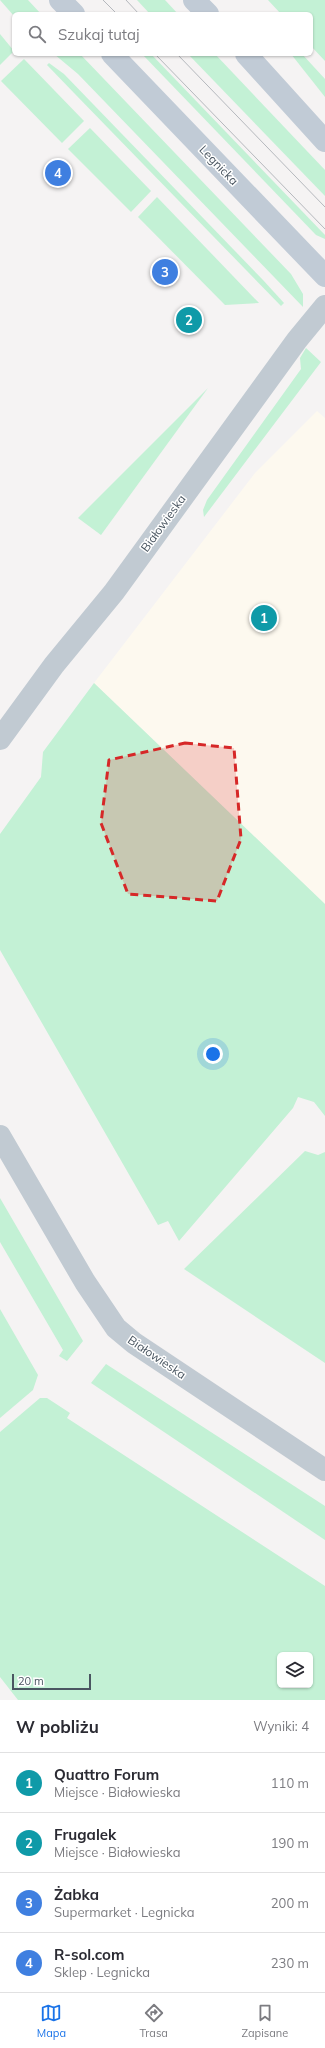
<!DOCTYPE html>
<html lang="pl">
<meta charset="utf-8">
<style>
body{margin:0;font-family:Mulish,sans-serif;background:#f7f7f7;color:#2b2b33}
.controls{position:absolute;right:12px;bottom:12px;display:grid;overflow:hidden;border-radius:6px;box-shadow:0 1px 3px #0004}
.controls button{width:36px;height:36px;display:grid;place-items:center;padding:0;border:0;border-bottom:1px solid #e1e1e2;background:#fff;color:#2b2b33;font:20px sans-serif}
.scale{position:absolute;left:12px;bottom:10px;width:79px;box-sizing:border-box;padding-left:4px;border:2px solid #4a5661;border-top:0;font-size:11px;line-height:14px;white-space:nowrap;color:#4a5661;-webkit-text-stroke:3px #fff;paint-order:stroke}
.you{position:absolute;left:213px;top:1054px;width:14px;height:14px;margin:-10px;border:3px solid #fff;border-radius:50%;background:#1a73e8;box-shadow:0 0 0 6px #1a73e833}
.badge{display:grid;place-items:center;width:26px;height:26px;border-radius:50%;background:#1a73e8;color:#fff;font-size:13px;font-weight:700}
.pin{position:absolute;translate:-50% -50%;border:2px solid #fff;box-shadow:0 1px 4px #0006}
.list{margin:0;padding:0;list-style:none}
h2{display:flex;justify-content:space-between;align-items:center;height:52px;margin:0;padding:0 16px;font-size:17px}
h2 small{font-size:13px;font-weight:400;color:#7c7c81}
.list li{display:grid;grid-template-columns:26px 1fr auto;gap:12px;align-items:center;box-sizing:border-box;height:60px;padding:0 16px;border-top:1px solid #e1e1e2}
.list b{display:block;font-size:15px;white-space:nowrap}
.list p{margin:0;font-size:13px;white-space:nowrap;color:#7c7c81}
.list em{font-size:13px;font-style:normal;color:#7c7c81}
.icon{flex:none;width:22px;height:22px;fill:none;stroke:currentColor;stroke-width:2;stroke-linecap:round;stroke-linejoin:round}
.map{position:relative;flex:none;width:325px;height:1700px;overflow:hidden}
.search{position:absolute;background:#fff;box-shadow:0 1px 3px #0004;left:12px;right:12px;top:12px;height:44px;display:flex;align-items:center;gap:10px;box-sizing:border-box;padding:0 14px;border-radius:6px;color:#7c7c81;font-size:15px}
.sheet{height:292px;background:#fff}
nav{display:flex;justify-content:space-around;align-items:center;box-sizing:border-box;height:56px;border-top:1px solid #e1e1e2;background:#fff;font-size:11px;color:#7c7c81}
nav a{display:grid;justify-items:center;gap:2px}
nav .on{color:#1a73e8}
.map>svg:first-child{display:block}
</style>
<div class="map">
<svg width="325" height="1700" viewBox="0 0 325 1700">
<rect width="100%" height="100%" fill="#f5f3f3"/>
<path fill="#fdf9ef" d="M317,411L325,418V904L94,683L255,473Z"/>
<g fill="#c3f1d5" fill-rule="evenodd">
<path d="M0,0H28L41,14H14V16Z"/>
<path d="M137,0H165L178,14H150Z"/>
<path d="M268,0H325V61L311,46V14H281Z"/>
<path d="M0,34L14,51L0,65Z"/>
<path d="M54,54H80L291,274L303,294V307L78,74Z"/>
<path d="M142,54H151L325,235V239L316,235Z"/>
<path d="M188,54H215L325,170V196Z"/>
<path d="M291,54H302L325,79V97Z"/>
<path d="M24,59L84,121L62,143L1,81Z"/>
<path d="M49,63L64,74L263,280L284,303L281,306L75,94L47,65Z"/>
<path d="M90,128L151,191L131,212L68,149Z"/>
<path d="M157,197L259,303L225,305L138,217Z"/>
<path d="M306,348L321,362L204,517L203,510L207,500L301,369L300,358Z"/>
<path d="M208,388L101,535L78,518Z"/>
<path d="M94,683L325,904V1116L314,1102L298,1097L293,1108L179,1241L168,1221L158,1225L0,950V834L41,777L43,752Z"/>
<path d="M305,1151L318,1155L325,1152V1363L184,1269Z"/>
<path d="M0,1198L83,1341L67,1361L59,1356L63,1350L0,1242Z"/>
<path d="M0,1309L38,1375L33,1390L0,1418Z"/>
<path d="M106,1364L325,1506V1540L91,1383Z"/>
<path d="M40,1398H47L70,1413L67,1418L325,1586V1700H18L0,1677V1432ZM280,1655H310V1685H280Z"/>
</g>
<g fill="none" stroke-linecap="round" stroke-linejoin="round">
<g stroke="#c1cad2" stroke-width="22">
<path d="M0,739L54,665L114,592L297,340L325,306"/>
<path d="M0,1136L85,1282L116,1328L134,1343L325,1470"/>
</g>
<g stroke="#c1cbd6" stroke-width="22">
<path d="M60,0L74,14"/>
<path d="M194,0L208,14"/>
<path d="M112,54L325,276"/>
<path d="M246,54L325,141"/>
</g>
<g stroke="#b5b8bd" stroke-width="1">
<path d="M103,0L117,14"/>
<path d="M126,0L139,14"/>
<path d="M155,54L325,229"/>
<path d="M177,54L325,207"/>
</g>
</g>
<path fill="#d62828" fill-opacity="0.2" stroke="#d62828" stroke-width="3" stroke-dasharray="8 5" stroke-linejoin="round" d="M185,743L234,748L241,839L217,901L128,894L101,823L109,760Z"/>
<g text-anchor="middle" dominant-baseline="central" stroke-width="3" stroke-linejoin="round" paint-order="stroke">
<g font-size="12" fill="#4a5661" stroke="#fff">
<text transform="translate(219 165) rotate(46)">Legnicka</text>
<text transform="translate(163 523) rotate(-54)">Białowieska</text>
<text transform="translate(157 1357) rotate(34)">Białowieska</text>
</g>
</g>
</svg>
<div class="controls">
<button><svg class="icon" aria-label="layers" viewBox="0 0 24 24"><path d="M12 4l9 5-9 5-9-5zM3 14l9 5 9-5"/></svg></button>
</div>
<div class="scale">20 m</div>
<div class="you"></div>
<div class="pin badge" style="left:264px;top:618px;background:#0f9aa8">1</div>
<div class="pin badge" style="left:189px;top:320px;background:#0f9aa8">2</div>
<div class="pin badge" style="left:165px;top:272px;background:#3f7fe0">3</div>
<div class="pin badge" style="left:58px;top:173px;background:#3f7fe0">4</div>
<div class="search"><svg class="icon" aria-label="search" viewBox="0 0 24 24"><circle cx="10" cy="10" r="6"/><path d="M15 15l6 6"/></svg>Szukaj tutaj</div>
</div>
<section class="sheet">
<h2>W pobliżu<small>Wyniki: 4</small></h2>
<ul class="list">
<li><span class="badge" style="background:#0f9aa8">1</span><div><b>Quattro Forum</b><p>Miejsce · Białowieska</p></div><em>110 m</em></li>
<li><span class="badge" style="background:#0f9aa8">2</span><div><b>Frugalek</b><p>Miejsce · Białowieska</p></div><em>190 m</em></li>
<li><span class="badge" style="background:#3f7fe0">3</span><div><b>Żabka</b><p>Supermarket · Legnicka</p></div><em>200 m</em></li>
<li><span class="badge" style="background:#3f7fe0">4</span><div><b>R-sol.com</b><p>Sklep · Legnicka</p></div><em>230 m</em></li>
</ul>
</section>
<nav>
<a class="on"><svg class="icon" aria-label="map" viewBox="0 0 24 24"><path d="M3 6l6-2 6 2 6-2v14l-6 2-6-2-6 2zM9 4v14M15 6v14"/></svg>Mapa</a>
<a><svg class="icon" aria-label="directions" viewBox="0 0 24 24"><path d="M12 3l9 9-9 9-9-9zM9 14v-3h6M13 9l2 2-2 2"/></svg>Trasa</a>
<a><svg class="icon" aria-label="saved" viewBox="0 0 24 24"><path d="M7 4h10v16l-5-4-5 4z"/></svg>Zapisane</a>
</nav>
